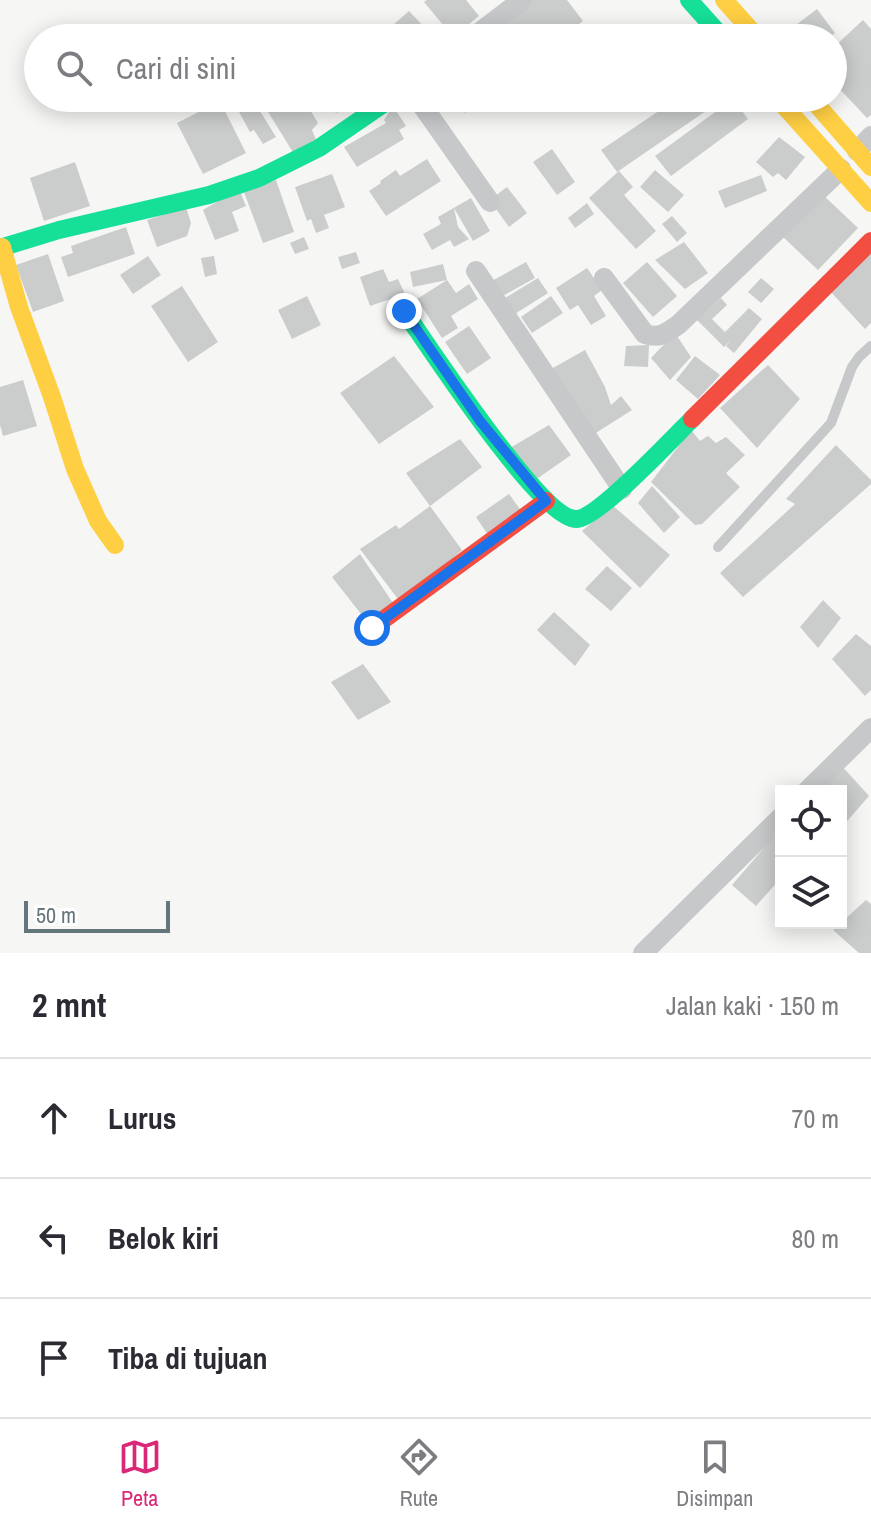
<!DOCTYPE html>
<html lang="id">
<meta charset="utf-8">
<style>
body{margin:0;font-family:"Archivo Narrow",sans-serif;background:#f2f2f3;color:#2b2b33}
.controls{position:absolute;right:24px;bottom:24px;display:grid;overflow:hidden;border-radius:0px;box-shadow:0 4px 20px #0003}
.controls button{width:72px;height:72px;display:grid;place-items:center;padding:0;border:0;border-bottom:2px solid #e1e1e2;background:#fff;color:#2b2b33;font:40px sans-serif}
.scale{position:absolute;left:24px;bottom:20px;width:146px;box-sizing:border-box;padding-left:8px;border:4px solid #65757c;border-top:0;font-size:22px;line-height:28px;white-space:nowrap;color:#65757c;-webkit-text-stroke:6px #fff;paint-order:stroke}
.stop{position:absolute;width:24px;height:24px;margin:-18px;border:6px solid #1a73e8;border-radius:50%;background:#fff}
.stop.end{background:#1a73e8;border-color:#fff;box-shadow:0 2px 8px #0008}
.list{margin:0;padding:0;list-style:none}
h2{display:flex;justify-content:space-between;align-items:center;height:104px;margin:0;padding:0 32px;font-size:34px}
h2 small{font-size:26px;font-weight:400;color:#7c7c81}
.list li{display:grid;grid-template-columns:52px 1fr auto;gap:24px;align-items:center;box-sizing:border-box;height:120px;padding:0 32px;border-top:2px solid #e1e1e2}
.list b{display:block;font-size:30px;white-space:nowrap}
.list em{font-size:26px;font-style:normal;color:#7c7c81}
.icon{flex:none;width:44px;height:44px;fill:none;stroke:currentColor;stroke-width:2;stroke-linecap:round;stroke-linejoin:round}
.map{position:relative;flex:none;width:871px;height:953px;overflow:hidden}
.search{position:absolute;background:#fff;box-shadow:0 4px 20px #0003;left:24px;right:24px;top:24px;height:88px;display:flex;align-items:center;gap:20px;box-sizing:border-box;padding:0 28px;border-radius:44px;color:#7c7c81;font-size:30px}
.sheet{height:464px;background:#fff}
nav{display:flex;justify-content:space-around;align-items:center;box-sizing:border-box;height:112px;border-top:2px solid #e1e1e2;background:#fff;font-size:22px;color:#7c7c81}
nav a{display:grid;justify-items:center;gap:4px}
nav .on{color:#db2777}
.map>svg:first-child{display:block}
</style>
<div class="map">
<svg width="871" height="953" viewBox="0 0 871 953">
<rect width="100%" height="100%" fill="#f6f6f5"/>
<g fill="#cbcdcd">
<path d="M427,0H466L479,16L453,37L424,2Z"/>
<path d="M532,0H567L583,21L560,38H502L494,27Z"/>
<path d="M817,9L835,33L829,38H794L788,31Z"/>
<path d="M409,11L426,29L420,35L422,38H406L393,25Z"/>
<path d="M863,20L871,29V115L867,118L833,82V48Z"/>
<path d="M234,98H252L276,137L263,144L254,130L250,132L232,99Z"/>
<path d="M268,98H303L318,123L312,130L317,142L294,154L262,102Z"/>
<path d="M323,98H354L357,102L336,113Z"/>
<path d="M455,98H484L465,113Z"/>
<path d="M678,98H716L719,102L617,172L601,150Z"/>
<path d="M733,99L748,119L671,176L655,156Z"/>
<path d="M220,101L246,153L203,174L177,123Z"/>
<path d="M393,106L406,126L399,130L404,139L357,167L344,147L386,123L384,120Z"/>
<path d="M779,137L805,157L786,180L778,173L773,177L756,162Z"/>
<path d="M552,149L575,182L557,195L533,162Z"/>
<path d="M427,159L441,181L386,216L369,191L381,183L380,181L396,170L400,176Z"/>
<path d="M75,162L90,206L44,221L30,178Z"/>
<path d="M655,170L684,195L668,212L640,187Z"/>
<path d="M619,171L633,187L624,195L656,231L636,249L589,198Z"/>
<path d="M332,174L345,207L324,215L329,228L316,233L311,219L307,221L295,187Z"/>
<path d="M761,175L767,191L725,208L718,191Z"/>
<path d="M276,180L294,232L263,243L244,192Z"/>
<path d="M507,187L527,213L509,227L493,205L495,196Z"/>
<path d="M239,189L246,206L232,212L239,231L215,240L203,210Z"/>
<path d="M822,194L858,228L818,270L782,236Z"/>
<path d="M471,198L490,231L473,241L454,208L458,227L469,239L454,247L450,240L432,250L423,234L441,224L438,217Z"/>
<path d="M587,203L594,214L575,228L568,218Z"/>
<path d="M186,207L191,223L187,236L157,247L147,220Z"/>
<path d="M672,216L687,233L677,242L662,224Z"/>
<path d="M126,227L135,254L68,277L61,257L73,253L71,246Z"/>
<path d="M304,237L309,249L295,254L290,243Z"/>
<path d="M684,242L708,273L685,289L655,260Z"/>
<path d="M356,252L360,263L342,269L338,257Z"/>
<path d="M871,252V323L865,329L830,291Z"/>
<path d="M48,254L64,301L33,312L16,265Z"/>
<path d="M148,256L161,275L133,294L120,275Z"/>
<path d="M214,256L217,274L205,277L201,258Z"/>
<path d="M526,262L535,278L499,298L490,282Z"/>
<path d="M647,262L677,296L653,317L623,283Z"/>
<path d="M443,264L447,280L413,287L410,272Z"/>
<path d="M587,268L602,290L594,296L606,316L591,325L578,305L570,310L556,288Z"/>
<path d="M383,269L389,282L398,279L405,294L370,306L360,277Z"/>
<path d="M538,278L548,293L510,317L500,301Z"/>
<path d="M761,278L774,289L761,303L748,292Z"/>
<path d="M447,280L456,293L469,284L478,299L451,316L458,328L442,338L417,299Z"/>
<path d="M182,286L218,342L188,362L151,306Z"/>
<path d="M307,296L321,325L292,339L278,310Z"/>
<path d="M551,296L563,313L532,333L521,317Z"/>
<path d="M721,298L727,305L712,319L725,332L749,308L762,319L734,353L726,346L731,340L724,347L697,320Z"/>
<path d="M469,326L491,358L467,374L445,342Z"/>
<path d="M675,333L691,357L670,380L651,358Z"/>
<path d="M649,345L648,367L624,366L626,346Z"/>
<path d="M585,350L605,387L611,405L621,396L632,410L588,438L544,373Z"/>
<path d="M394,356L434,407L379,444L340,393Z"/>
<path d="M695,356L720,375L698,399L676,380Z"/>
<path d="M768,365L800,399L757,448L720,408Z"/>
<path d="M23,380L37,426L3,436L0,425V387Z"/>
<path d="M549,425L571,455L531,483L510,448Z"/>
<path d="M691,430L700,441L708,436L716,443L726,437L745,455L726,473L740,487L702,524L695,525L651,482Z"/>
<path d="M460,439L482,467L430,506L406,473Z"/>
<path d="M836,445L871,480V484L743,597L720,573L795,504L786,499Z"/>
<path d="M652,486L680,517L664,533L638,503Z"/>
<path d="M509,494L525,516L494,544L476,517Z"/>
<path d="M612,505L670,555L640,588L582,531Z"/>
<path d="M430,506L462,550L401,603L360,549L396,525L399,529Z"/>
<path d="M360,554L395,606L372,628L332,577Z"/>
<path d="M607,566L632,588L611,611L585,589Z"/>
<path d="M823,600L841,618L818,648L800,627Z"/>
<path d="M554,612L590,645L575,666L537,630Z"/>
<path d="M856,634L871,646V690L865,696L832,659Z"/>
<path d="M363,664L391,702L358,720L331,682Z"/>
<path d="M840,764L869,796L841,828V791H814Z"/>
<path d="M781,828V878L756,906L732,885Z"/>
<path d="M866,900L871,904V953H859L833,930Z"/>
</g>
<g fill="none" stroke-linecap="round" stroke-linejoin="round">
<path stroke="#c6c8c9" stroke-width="10" d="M718,547L831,423L852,367L859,357L871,346"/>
<g stroke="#c6c8c9" stroke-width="20">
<path d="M472,38L522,0"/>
<path d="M417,98L490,202"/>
<path d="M857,151L871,136"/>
<path d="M476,271L622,489"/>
<path d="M604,278L645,334C660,339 666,333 678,325L841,169"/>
<path d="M807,791L871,728"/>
<path d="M643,953L781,817"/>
</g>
<g stroke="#16e098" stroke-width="18">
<path d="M689,0L723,38"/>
<path d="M0,248L59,230L209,195L259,178L319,148L392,98"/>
<path d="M404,311C428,345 542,521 577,519C598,518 674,437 692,419"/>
</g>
<g stroke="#ffcf43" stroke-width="18">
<path d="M724,0L758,38"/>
<path d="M777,98L871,203"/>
<path d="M811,98L871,167"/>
<path d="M2,247L19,307L52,397L75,469L98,521L115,545"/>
</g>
<g stroke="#f24e42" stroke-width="18">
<path d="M692,419L871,241"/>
<path d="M372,628L546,501"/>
</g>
</g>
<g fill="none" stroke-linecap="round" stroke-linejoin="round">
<path stroke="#1a73e8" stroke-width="10" d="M372,628L546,501L480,421L404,311"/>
</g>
</svg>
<div class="controls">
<button><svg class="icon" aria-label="locate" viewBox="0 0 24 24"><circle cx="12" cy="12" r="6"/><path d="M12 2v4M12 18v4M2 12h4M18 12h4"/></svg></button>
<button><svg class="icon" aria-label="layers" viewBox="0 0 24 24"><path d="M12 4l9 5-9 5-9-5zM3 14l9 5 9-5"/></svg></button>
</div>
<div class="scale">50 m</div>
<div class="stop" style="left:372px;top:628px"></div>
<div class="stop end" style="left:404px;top:311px"></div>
<div class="search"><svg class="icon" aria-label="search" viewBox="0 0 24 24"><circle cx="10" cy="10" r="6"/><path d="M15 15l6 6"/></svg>Cari di sini</div>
</div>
<section class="sheet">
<h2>2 mnt<small>Jalan kaki · 150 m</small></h2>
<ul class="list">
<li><svg class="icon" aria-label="ahead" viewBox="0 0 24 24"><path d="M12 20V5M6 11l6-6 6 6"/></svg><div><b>Lurus</b></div><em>70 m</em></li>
<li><svg class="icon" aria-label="left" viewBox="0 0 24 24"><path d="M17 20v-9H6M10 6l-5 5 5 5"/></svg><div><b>Belok kiri</b></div><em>80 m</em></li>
<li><svg class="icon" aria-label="arrive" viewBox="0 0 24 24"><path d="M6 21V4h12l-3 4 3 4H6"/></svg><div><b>Tiba di tujuan</b></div></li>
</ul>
</section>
<nav>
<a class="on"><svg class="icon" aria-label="map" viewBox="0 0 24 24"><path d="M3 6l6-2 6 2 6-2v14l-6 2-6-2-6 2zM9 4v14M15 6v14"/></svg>Peta</a>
<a><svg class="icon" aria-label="directions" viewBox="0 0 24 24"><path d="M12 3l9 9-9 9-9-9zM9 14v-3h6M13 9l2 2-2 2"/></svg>Rute</a>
<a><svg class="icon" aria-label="saved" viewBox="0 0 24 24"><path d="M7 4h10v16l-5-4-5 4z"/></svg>Disimpan</a>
</nav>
